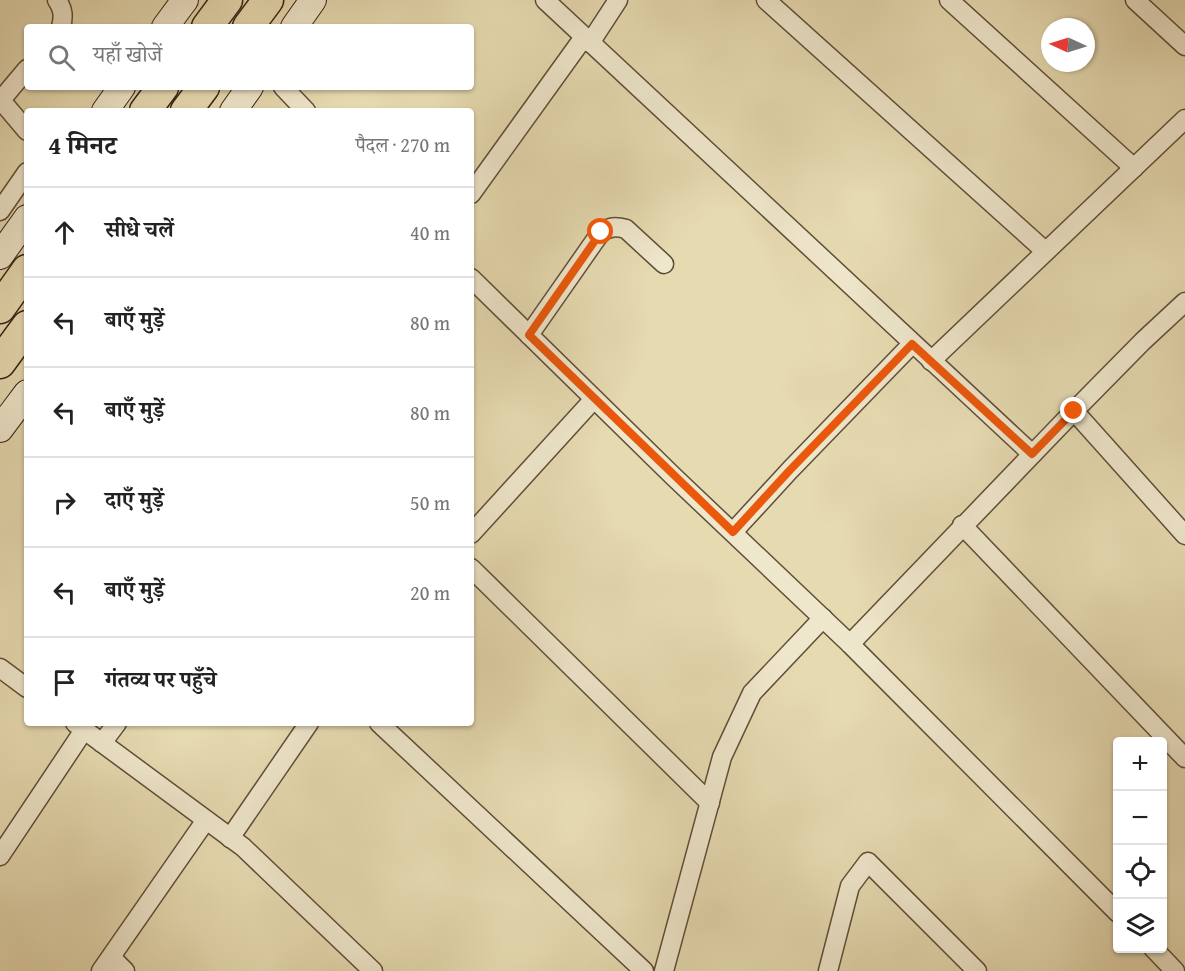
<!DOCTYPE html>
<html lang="hi">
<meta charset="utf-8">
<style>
body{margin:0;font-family:"Gentium Book Plus","Noto Serif Devanagari",serif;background:#f2f2f2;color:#222}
.controls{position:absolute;right:18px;bottom:18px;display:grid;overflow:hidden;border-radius:6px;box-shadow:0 2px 4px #0004}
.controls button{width:54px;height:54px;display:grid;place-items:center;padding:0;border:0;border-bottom:2px solid #e0e0e0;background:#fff;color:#222;font:30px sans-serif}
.compass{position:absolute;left:1041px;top:18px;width:54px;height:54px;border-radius:50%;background:#fff;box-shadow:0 2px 4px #0004;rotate:274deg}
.stop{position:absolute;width:18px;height:18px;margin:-14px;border:4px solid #ea580c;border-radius:50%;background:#fff}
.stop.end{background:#ea580c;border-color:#fff;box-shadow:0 2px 6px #0008}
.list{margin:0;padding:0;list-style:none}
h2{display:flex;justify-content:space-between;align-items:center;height:78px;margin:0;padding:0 24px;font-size:26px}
h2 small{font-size:20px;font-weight:400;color:#767676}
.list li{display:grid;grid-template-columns:39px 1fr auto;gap:18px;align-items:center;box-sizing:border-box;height:90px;padding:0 24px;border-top:2px solid #e0e0e0}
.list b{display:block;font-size:22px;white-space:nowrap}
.list em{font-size:20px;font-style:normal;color:#767676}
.icon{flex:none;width:33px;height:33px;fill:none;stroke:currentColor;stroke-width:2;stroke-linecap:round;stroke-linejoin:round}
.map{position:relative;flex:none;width:1185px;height:971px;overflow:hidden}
.search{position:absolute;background:#fff;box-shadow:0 2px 4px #0004;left:24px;top:24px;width:450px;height:66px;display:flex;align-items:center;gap:15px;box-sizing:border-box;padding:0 21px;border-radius:6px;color:#767676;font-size:22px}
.panel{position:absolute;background:#fff;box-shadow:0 2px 4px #0004;left:24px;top:108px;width:450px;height:618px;border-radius:6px}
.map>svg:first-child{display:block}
</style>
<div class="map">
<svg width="1185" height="971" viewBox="0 0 1185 971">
<rect width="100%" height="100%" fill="#e6dab1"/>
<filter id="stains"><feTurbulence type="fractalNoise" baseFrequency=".00333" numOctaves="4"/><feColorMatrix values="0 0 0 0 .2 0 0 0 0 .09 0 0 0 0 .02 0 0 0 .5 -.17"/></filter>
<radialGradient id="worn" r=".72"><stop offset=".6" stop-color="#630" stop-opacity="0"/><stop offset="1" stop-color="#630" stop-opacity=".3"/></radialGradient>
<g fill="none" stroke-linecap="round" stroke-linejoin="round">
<defs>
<g id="minor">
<path d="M57,0C63,9 64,16 61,27"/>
<path d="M545,0L1032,454"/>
<path d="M766,0L1045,251"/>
<path d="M949,0L1134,168"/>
<path d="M1135,0L1185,46"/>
<path d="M590,43L618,0"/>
<path d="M283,87L306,111"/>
<path d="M0,99L27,131"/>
<path d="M1,100L27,69"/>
<path d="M471,194L584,37"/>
<path d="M0,211L27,172"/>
<path d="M471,278L674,477L850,644L1118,913"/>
<path d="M529,335L601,232C610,227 615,226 626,229L664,264"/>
<path d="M931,361L1185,119"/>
<path d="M1074,411L1185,535"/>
<path d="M962,525L1185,758"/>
<path d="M733,532L790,470L912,344"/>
<path d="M471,534L594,399"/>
<path d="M471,568L710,803"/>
<path d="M850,644L1074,411L1143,341L1185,302"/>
<path d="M0,668L27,688"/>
<path d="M75,723L243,847L373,971"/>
<path d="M379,723L644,971"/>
<path d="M102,743L117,723"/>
<path d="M230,838L309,723"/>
<path d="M0,856L84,730"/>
<path d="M1153,948L1175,971"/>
<path d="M111,957L125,971"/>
<path d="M101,971L206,820"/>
<path d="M664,971L722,757L752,693L823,618"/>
<path d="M828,971L850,886L868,862L977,971"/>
</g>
<g id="secondary">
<path d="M165,27L185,0"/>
<path d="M294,27L313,0"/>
<path d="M105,111L122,87"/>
<path d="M233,111L250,87"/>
<path d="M0,256L27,218"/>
<path d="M0,429L27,393"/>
</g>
<g id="trunk">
<path d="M207,27L227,0"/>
<path d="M248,27L268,0"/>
<path d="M145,111L163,87"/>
<path d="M186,111L204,87"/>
<path d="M0,308L27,270"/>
<path d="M0,363L27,326"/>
</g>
</defs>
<use href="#minor" stroke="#614e38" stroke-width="21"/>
<use href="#secondary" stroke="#351f10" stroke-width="28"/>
<use href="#trunk" stroke="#351f10" stroke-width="33"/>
<use href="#minor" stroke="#efe7cc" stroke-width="18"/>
<use href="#secondary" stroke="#efe7cc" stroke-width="26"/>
<use href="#trunk" stroke="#e6dab1" stroke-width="30"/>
</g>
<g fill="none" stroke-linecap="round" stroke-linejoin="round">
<path stroke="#ea580c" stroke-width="8" d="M601,232L529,335L733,532L790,470L912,344L1032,454L1074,411"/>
</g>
<rect width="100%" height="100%" filter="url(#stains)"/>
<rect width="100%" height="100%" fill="url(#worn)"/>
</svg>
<div class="controls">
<button>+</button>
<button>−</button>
<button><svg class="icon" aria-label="locate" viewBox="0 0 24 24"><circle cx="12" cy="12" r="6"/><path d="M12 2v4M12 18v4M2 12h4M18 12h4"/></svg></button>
<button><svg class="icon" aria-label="layers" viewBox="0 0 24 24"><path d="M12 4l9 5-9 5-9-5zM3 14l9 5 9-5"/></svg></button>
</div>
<svg class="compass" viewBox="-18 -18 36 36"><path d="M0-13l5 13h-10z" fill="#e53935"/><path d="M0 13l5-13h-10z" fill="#767676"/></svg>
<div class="stop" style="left:601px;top:232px"></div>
<div class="stop end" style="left:1074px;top:411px"></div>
<div class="search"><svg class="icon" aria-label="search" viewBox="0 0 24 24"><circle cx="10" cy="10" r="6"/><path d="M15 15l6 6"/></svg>यहाँ खोजें</div>
<section class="panel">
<h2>4 मिनट<small>पैदल · 270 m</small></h2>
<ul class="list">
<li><svg class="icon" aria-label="ahead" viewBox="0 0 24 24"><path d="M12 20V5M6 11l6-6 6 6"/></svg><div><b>सीधे चलें</b></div><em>40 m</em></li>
<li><svg class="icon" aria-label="left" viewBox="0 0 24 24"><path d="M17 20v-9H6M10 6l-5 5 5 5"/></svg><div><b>बाएँ मुड़ें</b></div><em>80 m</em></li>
<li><svg class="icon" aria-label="left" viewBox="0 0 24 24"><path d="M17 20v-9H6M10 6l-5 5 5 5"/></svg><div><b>बाएँ मुड़ें</b></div><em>80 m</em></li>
<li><svg class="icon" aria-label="right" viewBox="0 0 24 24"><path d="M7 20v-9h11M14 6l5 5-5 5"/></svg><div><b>दाएँ मुड़ें</b></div><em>50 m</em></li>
<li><svg class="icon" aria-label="left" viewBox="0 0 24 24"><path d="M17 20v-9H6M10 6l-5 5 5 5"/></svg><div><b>बाएँ मुड़ें</b></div><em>20 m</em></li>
<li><svg class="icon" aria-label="arrive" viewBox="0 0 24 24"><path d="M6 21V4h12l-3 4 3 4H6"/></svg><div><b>गंतव्य पर पहुँचे</b></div></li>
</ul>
</section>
</div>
